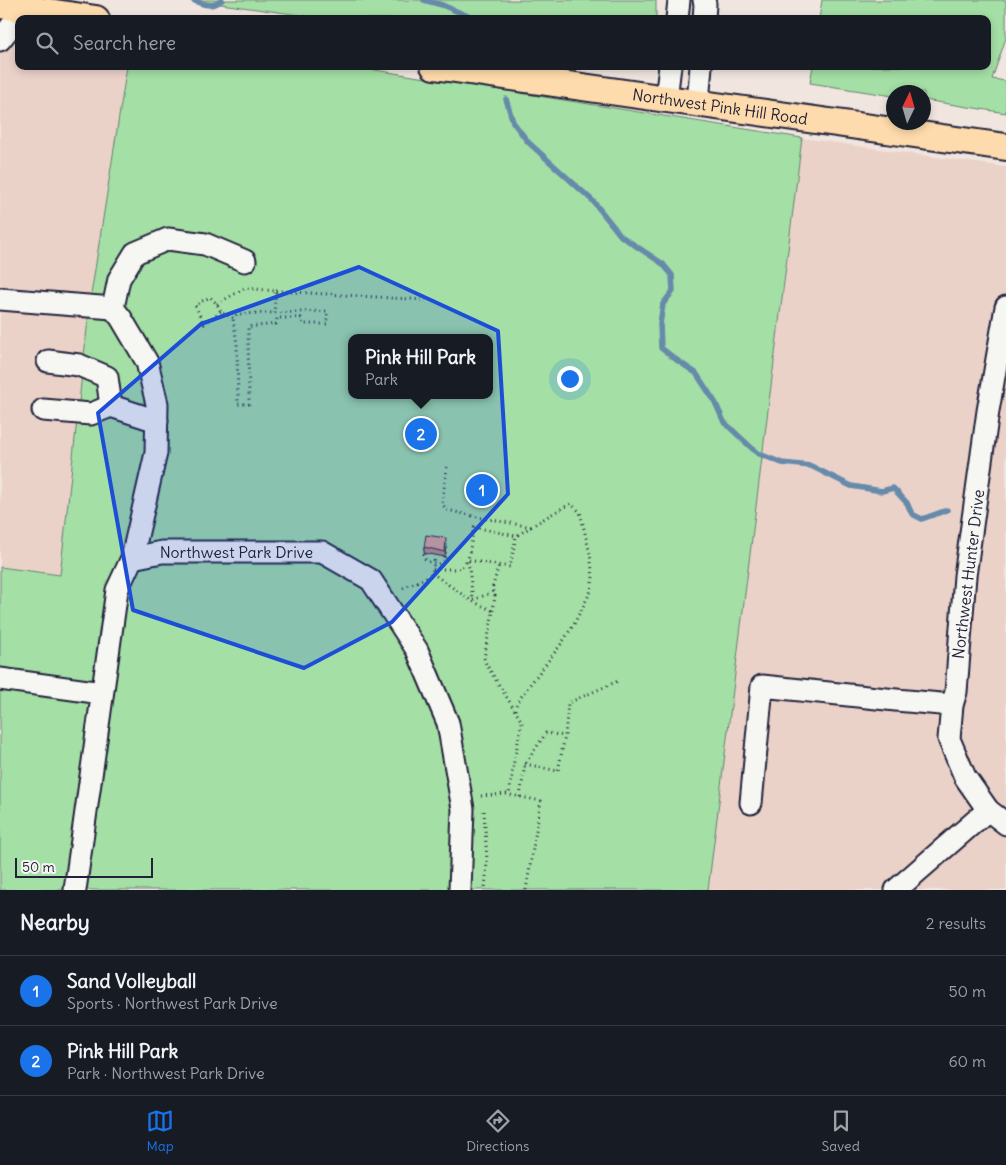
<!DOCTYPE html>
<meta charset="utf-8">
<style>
body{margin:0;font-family:Delius,sans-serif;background:#242831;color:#f1f3f6}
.compass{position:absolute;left:886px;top:85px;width:45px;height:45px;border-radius:50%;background:#171b24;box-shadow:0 2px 8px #0003;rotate:5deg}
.scale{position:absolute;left:15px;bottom:12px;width:138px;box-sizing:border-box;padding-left:5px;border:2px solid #22223b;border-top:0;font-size:14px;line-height:18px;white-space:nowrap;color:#22223b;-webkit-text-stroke:4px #f6f6f2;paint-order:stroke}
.you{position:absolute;left:569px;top:378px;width:18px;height:18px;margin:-12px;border:4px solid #fff;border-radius:50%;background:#1a73e8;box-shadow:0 0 0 8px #1a73e833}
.badge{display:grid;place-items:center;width:32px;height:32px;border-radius:50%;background:#1a73e8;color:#fff;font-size:16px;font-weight:700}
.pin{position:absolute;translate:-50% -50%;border:2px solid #fff;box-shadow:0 1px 5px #0006}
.popup{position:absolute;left:348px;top:334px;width:145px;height:65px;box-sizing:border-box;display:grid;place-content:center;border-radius:10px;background:#171b24;filter:drop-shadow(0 1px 4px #0005);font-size:16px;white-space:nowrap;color:#9ea1a6}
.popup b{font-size:19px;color:#f1f3f6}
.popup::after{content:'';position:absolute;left:50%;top:100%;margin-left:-10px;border:10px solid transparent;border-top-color:#171b24}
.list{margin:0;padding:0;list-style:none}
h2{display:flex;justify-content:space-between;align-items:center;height:65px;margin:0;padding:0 20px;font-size:21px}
h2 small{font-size:16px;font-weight:400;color:#9ea1a6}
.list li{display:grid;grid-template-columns:32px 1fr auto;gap:15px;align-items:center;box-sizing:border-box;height:70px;padding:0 20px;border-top:1px solid #363941}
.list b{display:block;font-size:19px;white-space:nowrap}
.list p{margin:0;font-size:16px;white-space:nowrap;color:#9ea1a6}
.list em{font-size:16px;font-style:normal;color:#9ea1a6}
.icon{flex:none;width:28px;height:28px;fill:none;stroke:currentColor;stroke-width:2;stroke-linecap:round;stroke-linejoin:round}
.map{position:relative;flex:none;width:1006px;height:890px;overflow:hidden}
.search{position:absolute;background:#171b24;box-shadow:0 2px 8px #0003;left:15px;right:15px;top:15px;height:55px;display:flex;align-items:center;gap:12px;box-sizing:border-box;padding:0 18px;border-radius:10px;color:#9ea1a6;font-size:19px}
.sheet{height:205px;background:#171b24}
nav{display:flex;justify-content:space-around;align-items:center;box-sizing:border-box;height:70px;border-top:1px solid #363941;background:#171b24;font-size:14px;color:#9ea1a6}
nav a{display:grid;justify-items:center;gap:2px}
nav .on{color:#1a73e8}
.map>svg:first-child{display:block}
</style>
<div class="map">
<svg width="1006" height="890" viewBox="0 0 1006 890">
<rect width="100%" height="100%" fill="#f1e6df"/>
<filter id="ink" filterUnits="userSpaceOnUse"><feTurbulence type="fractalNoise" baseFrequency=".02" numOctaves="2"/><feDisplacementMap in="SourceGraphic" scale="10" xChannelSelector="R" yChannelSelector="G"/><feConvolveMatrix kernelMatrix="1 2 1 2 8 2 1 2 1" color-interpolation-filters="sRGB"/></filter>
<g filter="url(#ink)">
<g fill="#ebd2c9">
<path d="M0,17L19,19V66H128L60,575L0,567Z"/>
<path d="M802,138L1006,167V890H708Z"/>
</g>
<g fill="#a4dfa5" stroke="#638070" fill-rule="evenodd">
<path d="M192,0H656V19H328Z"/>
<path d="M822,0H1006V38L992,79L1006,81V113L924,100V92H894L893,96L810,83L813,66H987V19H819Z"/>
<path d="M127,66H350L802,138L708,890H0V567L60,575L90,301ZM352,338H490V395H352Z"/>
</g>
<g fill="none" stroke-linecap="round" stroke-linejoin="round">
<g stroke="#668aaa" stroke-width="5.5">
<path d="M193,0C203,5 213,8 222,0"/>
<path d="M424,0L442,5L475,19"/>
<path d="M506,99L513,122L528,142L593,201L621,236L663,264L672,275L673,291L663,304L660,324L661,348L678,361L696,373L715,402L724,422L757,453L782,463L811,466L851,486L882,491L893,488L907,503L912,514L922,519L947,510"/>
</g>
<defs>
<g id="minor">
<path d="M704,0L705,4L704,19"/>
<path d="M677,19L679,0"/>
<path d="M0,40L25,9"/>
<path d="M666,99L670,66"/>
<path d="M698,103L701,66"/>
<path d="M0,299L113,308"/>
<path d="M1006,307L988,411L965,576L956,692L952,705L949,739L965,777L988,810L1006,824"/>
<path d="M48,361L79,365L107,377L111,406L157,421"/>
<path d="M43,410L91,414L111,406"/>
<path id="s1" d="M132,558L162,552H322L371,580L417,650L448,723L463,809L460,890"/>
<path d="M0,679L102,693"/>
<path d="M751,803L762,686L896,700L952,705"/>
<path d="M75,890L117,590L132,558L156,453L157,404L147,362L121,318L113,308L119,279L135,253L168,239L205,244L245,261"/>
<path d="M896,890L988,810"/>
</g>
<g id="major">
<path d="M0,5L96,19"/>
<path id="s2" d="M434,66L1006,147"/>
</g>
</defs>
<use href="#minor" stroke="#22223b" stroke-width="25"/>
<use href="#major" stroke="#22223b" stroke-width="30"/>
<g stroke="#22223b" stroke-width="3" stroke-dasharray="1 4" stroke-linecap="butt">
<path d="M276,291L426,300"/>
<path d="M217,304L245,288L276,291L274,313"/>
<path d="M221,312L204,324L195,305L210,297L217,304L221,312L233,318L237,314L327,311V324H303L301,318H277L276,324L248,327L249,404H238L237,344L233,318"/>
<path d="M447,467L442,504L447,510L482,518L532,527"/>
<path d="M474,527L516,536L510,567L468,560Z"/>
<path d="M424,549V557L426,561L438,564L445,561L446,544"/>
<path d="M433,569H459L468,560L473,600"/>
<path d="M432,573L470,600L493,611L484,658L486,664L522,722L514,762L509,795"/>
<path d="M403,588L425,578L432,573L435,557"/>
<path d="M473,600L493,592"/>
<path d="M493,611L495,596L492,589L499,565"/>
<path d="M515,710L517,703L525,691L562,643L574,624L591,591L593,577L590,554L580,512L571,504C551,513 535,525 516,536"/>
<path d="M525,764L558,771L565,736L568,703L618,681"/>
<path d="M481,796L506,794L541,801L526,890"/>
<path d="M520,797L525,764L546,733L565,736"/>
<path d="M484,811L487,861L485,890"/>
</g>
<use href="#minor" stroke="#f6f6f2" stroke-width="21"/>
<use href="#major" stroke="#fedbac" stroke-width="26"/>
</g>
<path fill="#bd8d80" stroke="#22223b" d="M446,544L445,557L424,553V547Z"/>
<path fill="#dca495" stroke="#22223b" d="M426,535L446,538L445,552L424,547Z"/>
</g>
<path fill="#1d4ed8" fill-opacity="0.2" stroke="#1d4ed8" stroke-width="4" stroke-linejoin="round" d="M359,267L498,331L508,494L392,622L304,668L133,610L98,413L201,324Z"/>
<g text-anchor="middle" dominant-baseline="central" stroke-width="4.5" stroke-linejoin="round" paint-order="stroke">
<g font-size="16" fill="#22223b" stroke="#f6f6f2">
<text stroke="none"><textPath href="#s2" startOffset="289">Northwest Pink Hill Road</textPath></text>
<text stroke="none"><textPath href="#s1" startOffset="105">Northwest Park Drive</textPath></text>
<text transform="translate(968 574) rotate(-83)">Northwest Hunter Drive</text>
</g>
</g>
</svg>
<svg class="compass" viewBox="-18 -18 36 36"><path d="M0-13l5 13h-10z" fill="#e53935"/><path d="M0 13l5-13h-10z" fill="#9ea1a6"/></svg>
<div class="scale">50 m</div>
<div class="you"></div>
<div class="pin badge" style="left:482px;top:490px">1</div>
<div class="pin badge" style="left:421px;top:434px">2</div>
<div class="popup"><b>Pink Hill Park</b>Park</div>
<div class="search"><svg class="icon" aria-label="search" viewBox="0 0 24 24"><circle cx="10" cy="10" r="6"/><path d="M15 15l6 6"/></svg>Search here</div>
</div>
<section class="sheet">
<h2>Nearby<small>2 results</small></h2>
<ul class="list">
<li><span class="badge">1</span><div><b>Sand Volleyball</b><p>Sports · Northwest Park Drive</p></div><em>50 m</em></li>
<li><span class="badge">2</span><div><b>Pink Hill Park</b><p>Park · Northwest Park Drive</p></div><em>60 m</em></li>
</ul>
</section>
<nav>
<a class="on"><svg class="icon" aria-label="map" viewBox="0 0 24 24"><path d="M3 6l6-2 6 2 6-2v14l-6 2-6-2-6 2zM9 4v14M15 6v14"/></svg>Map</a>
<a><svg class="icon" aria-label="directions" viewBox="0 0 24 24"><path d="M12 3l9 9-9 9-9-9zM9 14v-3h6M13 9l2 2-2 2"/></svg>Directions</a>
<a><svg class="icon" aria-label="saved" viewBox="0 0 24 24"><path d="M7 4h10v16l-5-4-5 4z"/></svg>Saved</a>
</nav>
